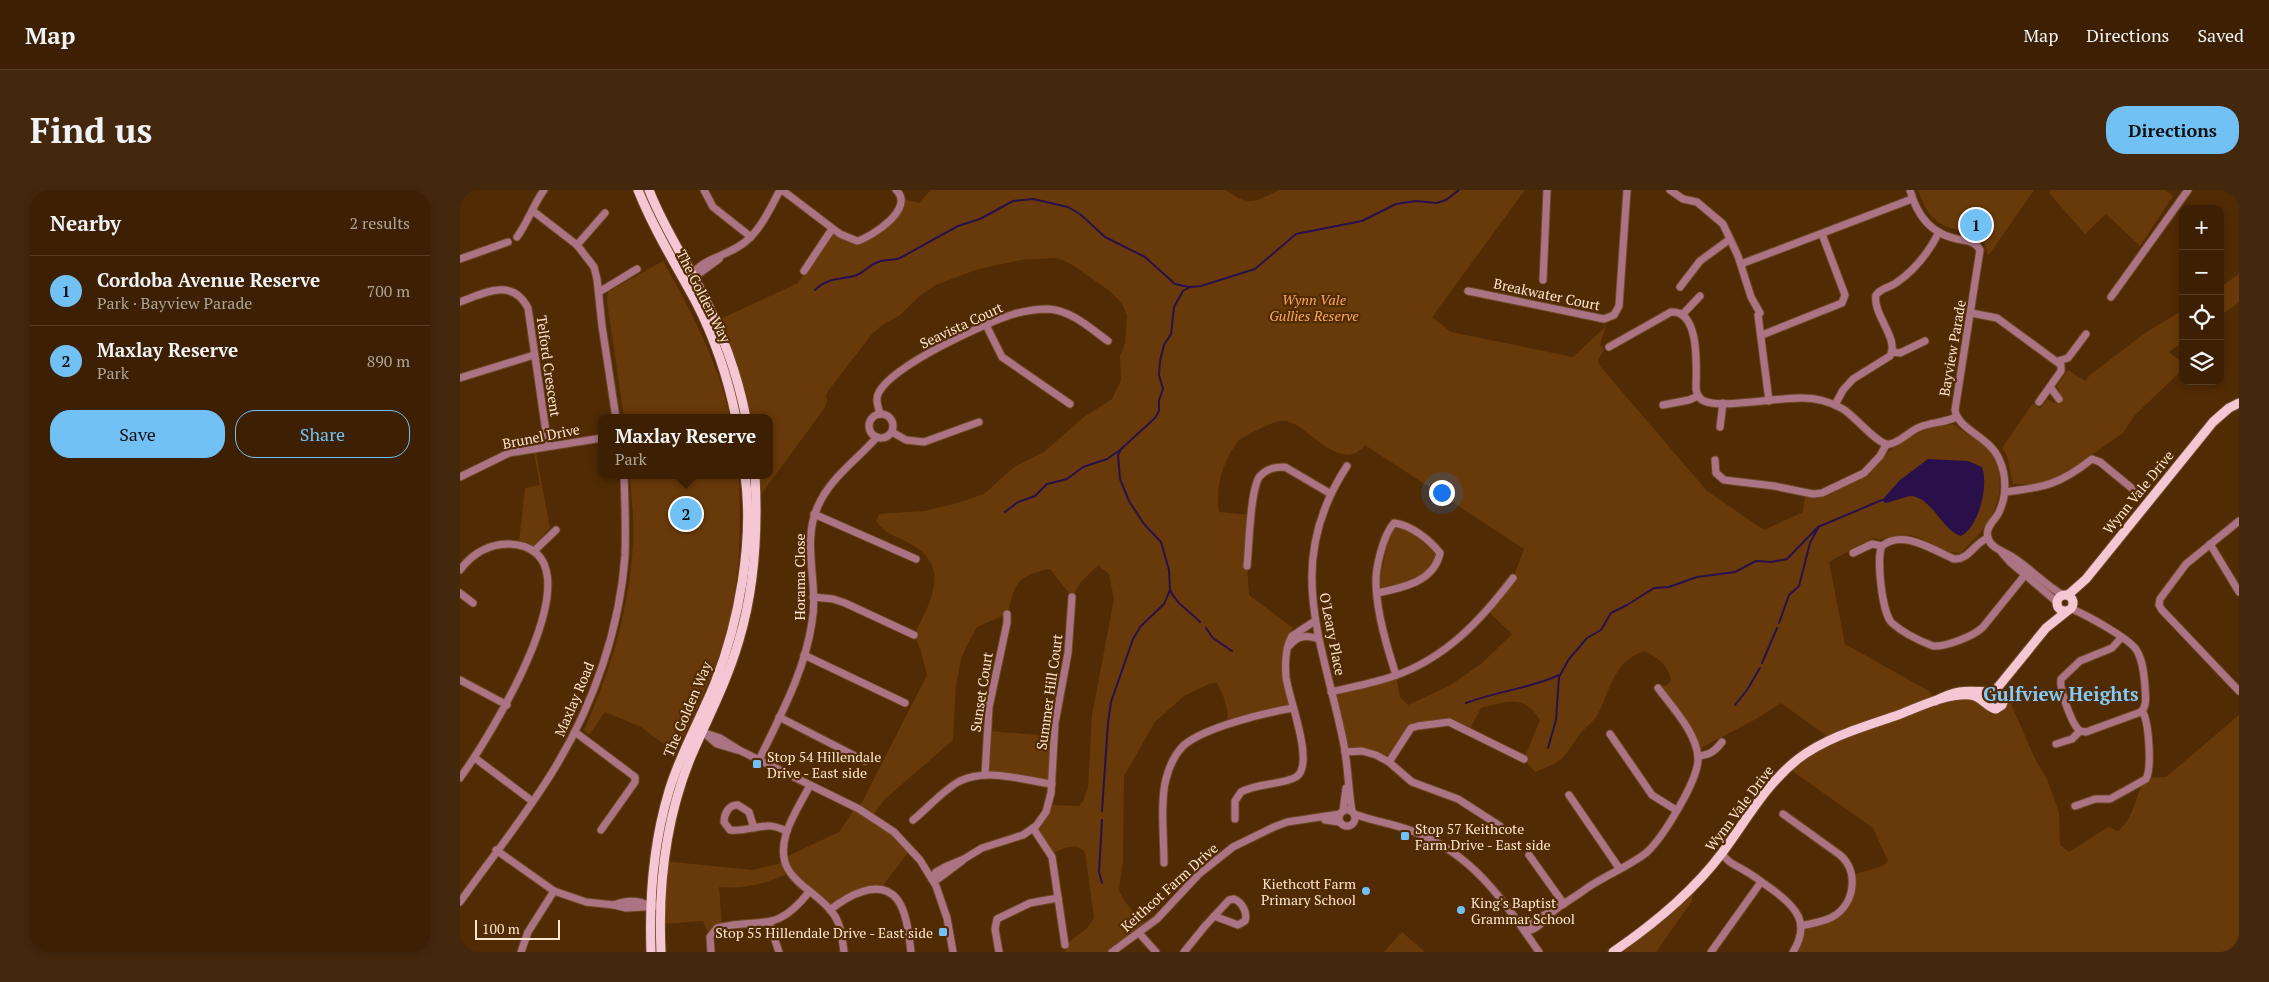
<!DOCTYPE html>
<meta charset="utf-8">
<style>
body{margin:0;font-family:"PT Serif",serif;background:#44280d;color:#f1f3f6}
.controls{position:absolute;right:15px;top:15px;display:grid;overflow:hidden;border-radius:10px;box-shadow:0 2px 8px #0003}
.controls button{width:45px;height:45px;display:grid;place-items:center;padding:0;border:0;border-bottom:1px solid #563e25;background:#3d2003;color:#f1f3f6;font:25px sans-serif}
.scale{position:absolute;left:15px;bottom:12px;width:85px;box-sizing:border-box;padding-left:5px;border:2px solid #fee5d2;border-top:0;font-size:14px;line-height:18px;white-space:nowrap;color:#fee5d2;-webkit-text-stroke:4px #512b04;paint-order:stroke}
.you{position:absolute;left:981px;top:302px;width:18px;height:18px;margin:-12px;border:4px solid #fff;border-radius:50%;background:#1a73e8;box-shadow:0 0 0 8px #1a73e833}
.badge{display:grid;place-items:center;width:32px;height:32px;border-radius:50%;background:#72c1f5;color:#111;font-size:16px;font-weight:700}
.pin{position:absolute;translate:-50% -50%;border:2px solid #fff;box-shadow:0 1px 5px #0006}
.popup{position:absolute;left:138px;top:224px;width:175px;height:65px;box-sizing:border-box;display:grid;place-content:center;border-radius:10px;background:#3d2003;filter:drop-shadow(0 1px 4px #0005);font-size:16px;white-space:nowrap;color:#ada39a}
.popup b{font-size:19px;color:#f1f3f6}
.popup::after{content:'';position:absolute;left:50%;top:100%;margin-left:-10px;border:10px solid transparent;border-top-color:#3d2003}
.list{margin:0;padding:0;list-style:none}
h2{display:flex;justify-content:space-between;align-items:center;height:65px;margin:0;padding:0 20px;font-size:21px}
h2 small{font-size:16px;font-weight:400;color:#ada39a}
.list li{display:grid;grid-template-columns:32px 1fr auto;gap:15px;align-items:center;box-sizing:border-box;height:70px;padding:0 20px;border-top:1px solid #563e25}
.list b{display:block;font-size:19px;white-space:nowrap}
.list p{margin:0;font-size:16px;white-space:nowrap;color:#ada39a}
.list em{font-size:16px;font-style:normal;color:#ada39a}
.actions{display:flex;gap:10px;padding:15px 20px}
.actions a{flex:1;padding:11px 0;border:1px solid #72c1f5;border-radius:20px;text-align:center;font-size:18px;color:#72c1f5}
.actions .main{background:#72c1f5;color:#111}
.icon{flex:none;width:28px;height:28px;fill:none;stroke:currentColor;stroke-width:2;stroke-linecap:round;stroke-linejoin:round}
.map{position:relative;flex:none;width:1779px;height:762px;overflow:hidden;border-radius:20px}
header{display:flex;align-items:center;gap:30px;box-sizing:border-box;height:70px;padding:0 25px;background:#3d2003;border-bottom:1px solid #563e25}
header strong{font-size:24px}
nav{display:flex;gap:28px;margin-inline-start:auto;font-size:18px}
.intro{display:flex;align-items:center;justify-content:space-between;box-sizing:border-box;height:120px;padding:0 30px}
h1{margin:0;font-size:35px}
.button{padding:12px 22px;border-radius:20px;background:#72c1f5;color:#111;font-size:18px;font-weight:700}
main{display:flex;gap:30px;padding:0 30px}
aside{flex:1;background:#3d2003;border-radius:20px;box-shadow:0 2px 8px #0003}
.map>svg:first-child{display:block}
</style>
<header>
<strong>Map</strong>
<nav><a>Map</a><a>Directions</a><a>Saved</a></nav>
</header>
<div class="intro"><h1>Find us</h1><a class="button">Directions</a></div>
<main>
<aside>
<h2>Nearby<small>2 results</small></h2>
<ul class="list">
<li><span class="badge">1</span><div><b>Cordoba Avenue Reserve</b><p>Park · Bayview Parade</p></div><em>700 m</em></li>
<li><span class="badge">2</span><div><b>Maxlay Reserve</b><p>Park</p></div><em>890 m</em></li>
</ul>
<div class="actions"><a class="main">Save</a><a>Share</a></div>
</aside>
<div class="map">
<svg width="1779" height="762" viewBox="0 0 1779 762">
<rect width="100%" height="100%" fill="#512b04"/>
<g fill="#693a09">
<path d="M471,0H766C789,17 794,12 819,0H1065L972,127L991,142L1113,167L1146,136L1140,155L1144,159L1138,171L1140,176L1247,301L1304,340L1343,322L1345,306L1357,308L1371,304L1409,283L1430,260L1445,250L1469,238L1493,234C1503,243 1516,246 1525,256C1557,293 1532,337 1500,363C1469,362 1461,333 1420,350L1413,348L1369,372L1385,454L1469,501L1475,511L1507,505L1533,518L1548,507L1576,571L1587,589L1599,622L1600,655L1609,662L1648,637L1658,641C1676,627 1675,601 1687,588L1706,587L1779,525V762H1333L1341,736L1363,731L1386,713L1392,685L1423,676L1428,671L1413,638L1328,578L1371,549L1321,513L1296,529L1237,560L1234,552L1198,498L1207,495L1211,491C1209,476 1198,467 1184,461C1151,473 1151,502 1136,527C1132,533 1125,538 1120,544C1102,569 1106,570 1075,582L1064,569L1080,530C1063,503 1048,512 1021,518L1009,541L989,532L951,538L929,572L917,565L885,562L871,502L936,485L940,507L948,515L989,496L1021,474L1052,444L1028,421L1053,388L1064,359L905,255C879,287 845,229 823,231C812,231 790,244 780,249C763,269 755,297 759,322L792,325L787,376L789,405L833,438L826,449V468L833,518L768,535C768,516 765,509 757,493L749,494L724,506L695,532L664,586L663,670L659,700L665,712L683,732L697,729L652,762H606L605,755L627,738L634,728L625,662C615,651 603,659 591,664L573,638L589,615L619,616L623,611L628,597L632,525L654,409L649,384L638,375L621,392L612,407L590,379C556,386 556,392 547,424L517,437L507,455L501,469L496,495L493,550L424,610L413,626L451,659L420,699L411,700L370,720L330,682C307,694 285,699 259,697L262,737L250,747L243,731L200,734L203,671L293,680L326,672V670L330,665L379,642L396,617L399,618L467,485L461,461L454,445C471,411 493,375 447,352C434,345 425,344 416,331L419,324L464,321L494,314L524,304L554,277L584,262L624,227L652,209L661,190L660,166L665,154L667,125L662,114L651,102L611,74L597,68L561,70L518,79L476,95L462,104L439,126L422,135L412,144L368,201L366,206L367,211L364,219L296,311L295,285H310V228H286L256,131L338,93L372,39L391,50L426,35L441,8L459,13Z"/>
<path d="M1458,0H1574L1528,66C1525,35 1498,46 1478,32C1467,24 1463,13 1458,0Z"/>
<path d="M1591,0H1705L1713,6L1680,56L1646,24L1625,44L1589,3Z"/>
<path d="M203,71C230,120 259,172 270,228H164L147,111L148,102Z"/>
<path d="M1779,84V112L1760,126V97Z"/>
<path d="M1723,120V152L1709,162L1723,173V179L1675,225L1663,243L1613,278L1589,291L1576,294H1553L1547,266L1542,258L1573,213L1580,219L1587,209L1594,213L1603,210L1597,196L1608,180L1625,191L1630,185L1685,143Z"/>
<path d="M76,262L90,338L73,356L59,352L65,298L80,295L74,263Z"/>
<path d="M170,285H279C280,322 281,359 276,395C269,455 241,510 216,563L181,537L145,522L129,545L124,540C151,480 169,420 173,354C175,331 171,308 170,285Z"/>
<path d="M936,338C950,338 967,352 976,363L975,373L951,393L922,398L919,393L930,342Z"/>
<path d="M527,541L594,546L592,594L525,585Z"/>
<path d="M1233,697L1232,711L1196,762H1153Z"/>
<path d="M942,742L964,761L963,762H924Z"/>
</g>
<path fill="#2a104a" d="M1468,269L1508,271L1522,277C1529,295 1519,337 1501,346C1482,341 1473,308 1451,306C1447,306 1432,312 1425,313L1422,310L1440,290Z"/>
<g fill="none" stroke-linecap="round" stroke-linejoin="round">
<g stroke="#2a104a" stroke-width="2">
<path d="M355,100C367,88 378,90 394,86C403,84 409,75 418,72C425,69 432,71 440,68L498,36L520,29L553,11L573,9L608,17L620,24L645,47L685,67L715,94L729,97"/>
<path d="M545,322L558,312L575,306L587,294L607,289L623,277L647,269L660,260L695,228L699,221V210L703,199L699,185L700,171L704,155L711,144L714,117L723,101L730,97L741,96L795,79L836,44L902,31L936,14L956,11L977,13L986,10L999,0"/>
<path d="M710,400C716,414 730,421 740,432"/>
<path d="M1319,433L1329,405L1339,396L1350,353L1358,338"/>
<path d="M746,438L753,448L772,461"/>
<path d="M1302,473L1317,438"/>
<path d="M1006,513C1037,501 1069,499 1099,485"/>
<path d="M1275,515L1287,500L1300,478"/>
<path d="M1088,558L1096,530L1099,487L1109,469L1127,448L1141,440L1151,423L1167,415L1194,398L1209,397L1237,387L1275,382L1296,371L1311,372L1327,369L1358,337L1422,310"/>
<path d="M642,621L648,533L651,512L673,449L681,436L704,414L710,400L709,380L701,352L684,334L669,311L660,289L658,265L660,261"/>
<path d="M642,693L639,682L642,630"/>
</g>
<defs>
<g id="minor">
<path d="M244,0L253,17L291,47"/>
<path d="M322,0L380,44L397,51C412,47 456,18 436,0"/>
<path d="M1210,0L1223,9L1237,12L1263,34L1278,66L1291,107L1300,123L1298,125L1309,211"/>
<path d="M1450,0C1456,22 1469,42 1493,48C1503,51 1514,49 1520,60L1495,220C1498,240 1529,246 1539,269C1547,286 1547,307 1538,324C1533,332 1525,338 1528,348C1531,359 1546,362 1554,368C1571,379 1585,395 1603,405"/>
<path d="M73,21L117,55L134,77L137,89L142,136L156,228"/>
<path d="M57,47C68,32 73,15 84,0"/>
<path d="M117,55L145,23"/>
<path d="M0,69L48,52"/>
<path d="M1281,74L1452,9"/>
<path d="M344,81L372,39"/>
<path d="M232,85C242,68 269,66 285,52C301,39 310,19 320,0"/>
<path d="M232,85L240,83L259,69"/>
<path d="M1083,90L1087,0"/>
<path d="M1220,97L1240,71L1270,49"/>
<path d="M1008,101L1144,129L1154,125L1159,116L1167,0"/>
<path d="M139,102L177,79"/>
<path d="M1651,107L1728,0"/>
<path d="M0,112C25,103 52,87 68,118L88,256"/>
<path d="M1511,123L1537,128L1601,175V181L1579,212"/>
<path d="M1223,124L1240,106"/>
<path d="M526,135L542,167L610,214"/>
<path d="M1302,145L1382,113L1385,105L1362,44"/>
<path d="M1149,157L1211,122C1241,120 1236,180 1236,199C1237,204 1239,209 1244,211C1260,219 1321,207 1343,208C1357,208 1371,212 1383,219C1395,226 1419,257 1430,254C1441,252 1449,241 1460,237C1472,232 1484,233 1496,227"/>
<path d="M1432,162L1440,163L1465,151"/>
<path d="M1598,171L1608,168L1626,144"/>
<path d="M0,188L74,165"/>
<path d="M1590,197L1599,209"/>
<path d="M1203,215L1229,210L1238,206"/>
<path d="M1375,215L1383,200L1393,189L1430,166C1440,149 1412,124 1416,105C1421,98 1429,98 1436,93C1455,80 1469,62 1479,42"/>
<path d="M420,224C418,216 415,209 419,202C434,175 524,133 554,124C565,121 578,119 588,119C611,120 631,139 648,151"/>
<circle cx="421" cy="236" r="12"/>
<path d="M1260,237L1263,213"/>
<path d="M432,242L446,250L464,252L519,232"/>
<path d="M1255,270L1256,283L1264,290L1314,296L1353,304L1362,303L1404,283L1420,266L1426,255"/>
<path d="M887,276C823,373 862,449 883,550C888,573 888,598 892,621"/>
<path d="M0,287L49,263L142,248"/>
<path d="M1545,302C1585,297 1599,295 1632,269L1640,272L1674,300"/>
<path d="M354,324L456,369"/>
<path d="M1779,331L1726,374L1700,409L1699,415L1702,420L1779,501"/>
<path d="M1528,348C1514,353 1509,370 1494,369C1473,360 1443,339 1422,356C1416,367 1422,424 1432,433C1442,442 1460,451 1473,456C1486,457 1514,446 1523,437L1569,380"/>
<path d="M1750,354L1779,402"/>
<path d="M74,361L96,340"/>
<path d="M1393,363L1412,354L1422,356"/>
<path d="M1542,363L1550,372L1597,412"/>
<path d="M787,376C789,358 790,298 800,286C807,278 816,277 825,277L871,304"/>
<path d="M0,380C12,364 29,354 49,354C150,358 25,554 0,588"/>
<path d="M0,403L13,413"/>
<path d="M917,403C942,398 974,392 980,363C970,350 951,335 934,333C923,345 915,379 916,395C917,424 927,457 936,485"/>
<path d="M353,407L373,409L385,413L454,445"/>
<path d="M1612,419C1626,425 1671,449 1677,461C1683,471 1684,485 1685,496C1685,505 1688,515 1681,522L1626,542L1620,541C1612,535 1599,499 1601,489L1620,471L1652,458L1661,448"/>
<path d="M830,455C838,445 847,445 859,449"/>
<path d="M344,465L445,513"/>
<path d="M0,490L47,515"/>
<path d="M871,502C892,497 914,493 934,486C986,468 1021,430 1053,388"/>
<path d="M319,527L405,571"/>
<path d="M239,541L260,548L279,560L399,619L434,642L460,670L476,696L487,728L493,762"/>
<path d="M115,542L175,587V592L141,640"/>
<path d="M243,542L257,554L277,560"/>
<path d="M1150,544L1192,605L1216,620"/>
<path d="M1596,554L1612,549L1620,541"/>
<path d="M885,562L902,561L916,565L929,572L952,592L998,609L1040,636"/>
<path d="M1238,566C1250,565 1255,561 1262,552"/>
<path d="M15,568L72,611"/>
<path d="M299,570C320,526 345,481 352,432C359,393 341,353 358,316C370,288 397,270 417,247"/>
<path d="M929,572L951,538L958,536L989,532L1064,569"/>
<path d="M525,585L529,517L547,433V424"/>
<path d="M350,595C342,611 331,627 326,644C313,689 351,695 372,722C381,733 382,748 384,762"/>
<path d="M1109,605L1159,678"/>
<path d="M1615,616L1635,609H1650L1686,589C1692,578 1689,530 1682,521"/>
<circle cx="887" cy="628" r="8"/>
<path d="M883,621L886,598"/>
<path d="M894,624C915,632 937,634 957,643C1015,666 1045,713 1079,762"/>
<path d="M1323,624L1380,665C1399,681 1395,713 1374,726C1365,732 1352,733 1341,736"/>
<path d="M775,629V611L781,602C797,593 822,595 836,587C856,575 828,507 826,487C825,474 825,457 832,446L855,431"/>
<path d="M453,630C468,618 483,600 500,591C528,578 563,590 592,594"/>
<path d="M865,630L880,632"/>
<path d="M294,638L289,622L278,615C269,614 264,624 264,632L270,640C282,642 295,636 307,636C314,635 321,639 327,641"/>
<path d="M573,638L592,667L605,755"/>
<path d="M36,660L94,701L126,712L154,715L166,718L200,716"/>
<path d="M1262,663C1267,673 1278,676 1287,682C1296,687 1304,694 1313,700C1336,717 1351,733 1333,762"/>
<path d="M1069,665L1104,714"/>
<path d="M704,673C704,650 700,611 706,589C709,577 715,564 724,555C746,537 804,523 833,518"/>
<path d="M472,689L476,682L485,677L504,669L522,658L563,645L576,636L586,622L591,603L595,533L608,463L612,407"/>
<path d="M472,689H478L502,671"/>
<path d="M0,712C32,667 68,623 96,576C134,513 160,438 165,365C166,338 165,312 164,285"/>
<path d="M154,715C166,710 179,710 190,716"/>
<path d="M370,720C386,707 419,687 437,709C447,722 449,746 451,762"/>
<path d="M309,732L319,762"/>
<path d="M1065,741C1079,740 1085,728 1095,720C1105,712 1117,706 1127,698C1146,685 1168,677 1186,663C1202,649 1240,588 1238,567C1236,542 1212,517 1198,498"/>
<path d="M1065,741C1070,731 1081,726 1091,722"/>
<path d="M679,743L696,762"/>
<path d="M61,762L68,742L94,701"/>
<path d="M251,762L250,747L257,738C301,726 314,746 349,702"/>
<path d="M539,762L535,739L537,729L570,713L598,708"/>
<path d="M652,762L697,729L739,684L773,657L814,637L827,632L880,624"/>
<path d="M724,762L745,736L769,710L774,709C782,712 788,723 785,731L778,735L754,726"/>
<path d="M1251,762L1301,692"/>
</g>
<g id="major">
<path d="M178,0C194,40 216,75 236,112C255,149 268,188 276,228"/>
<path d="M189,0C202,34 221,63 238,95C260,137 277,181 286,228"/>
<circle cx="1605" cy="413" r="8"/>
<path d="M1608,405L1626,389L1753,232L1769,218L1779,213"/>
<path d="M1534,502L1586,438L1606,422"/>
<path d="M191,762C189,707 193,654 209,601C220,564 240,530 255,493C279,432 294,351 285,285"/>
<path d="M201,762C198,696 205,631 230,569C247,529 267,492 279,450C295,397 298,341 295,285"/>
<path d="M1153,762C1194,734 1232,703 1262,663C1286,631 1305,595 1338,569C1367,547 1403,537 1438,525C1459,517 1487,503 1510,505C1522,506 1526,517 1536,519L1542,515L1544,509L1537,502C1509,502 1502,497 1475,511"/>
</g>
</defs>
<use href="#minor" stroke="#6d4925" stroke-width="9"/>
<use href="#major" stroke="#6d4925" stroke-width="11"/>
<use href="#minor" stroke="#ab7484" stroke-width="7"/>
<use href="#major" stroke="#f5c7d4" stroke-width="9"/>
</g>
<g fill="#72c1f5" stroke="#512b04" stroke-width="2">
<rect x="292" y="569" width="10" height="10" rx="2.5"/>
<rect x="940" y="641" width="10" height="10" rx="2.5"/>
<circle cx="906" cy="701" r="5"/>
<circle cx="1001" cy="720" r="5"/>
<rect x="478" y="737" width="10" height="10" rx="2.5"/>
</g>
<g text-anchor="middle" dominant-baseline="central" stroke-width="4.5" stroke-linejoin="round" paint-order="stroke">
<g font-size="14" fill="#fee5d2" stroke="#512b04">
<text transform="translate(1087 104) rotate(12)">Breakwater Court</text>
<text transform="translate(244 106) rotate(63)">The Golden Way</text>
<text transform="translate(501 135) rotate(-25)">Seavista Court</text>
<text transform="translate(1492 158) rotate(-80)">Bayview Parade</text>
<text transform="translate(89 176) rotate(82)">Telford Crescent</text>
<text transform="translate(81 246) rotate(-11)">Brunel Drive</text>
<text transform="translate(1678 302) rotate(-51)">Wynn Vale Drive</text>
<text transform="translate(339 387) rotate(-90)">Horama Close</text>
<text transform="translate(873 444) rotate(79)">O'Leary Place</text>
<text transform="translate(521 502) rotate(-81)">Sunset Court</text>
<text transform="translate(589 502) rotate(-82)">Summer Hill Court</text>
<text transform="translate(114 509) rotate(-67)">Maxlay Road</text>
<text transform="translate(227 519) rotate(-67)">The Golden Way</text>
<text transform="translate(1279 618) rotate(-53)">Wynn Vale Drive</text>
<text transform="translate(709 697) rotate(-42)">Keithcot Farm Drive</text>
</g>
<g font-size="14" font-style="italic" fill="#fda963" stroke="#512b04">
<text x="854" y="109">Wynn Vale<tspan x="854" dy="16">Gullies Reserve</tspan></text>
</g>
<g font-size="14" fill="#fee5d2" stroke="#512b04" text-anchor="start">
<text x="307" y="566">Stop 54 Hillendale<tspan x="307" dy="16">Drive - East side</tspan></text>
<text x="955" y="638">Stop 57 Keithcote<tspan x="955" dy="16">Farm Drive - East side</tspan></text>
<text x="896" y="693" text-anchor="end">Kiethcott Farm<tspan x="896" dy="16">Primary School</tspan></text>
<text x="1011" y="712">King's Baptist<tspan x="1011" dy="16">Grammar School</tspan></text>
<text x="473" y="742" text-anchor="end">Stop 55 Hillendale Drive - East side</text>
</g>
<g font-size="19" font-weight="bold" fill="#84cbfd" stroke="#512b04">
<text x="1601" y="503">Gulfview Heights</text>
</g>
</g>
</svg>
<div class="controls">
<button>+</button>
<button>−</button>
<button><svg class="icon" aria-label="locate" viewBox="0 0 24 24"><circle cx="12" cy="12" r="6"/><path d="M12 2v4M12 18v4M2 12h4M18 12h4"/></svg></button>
<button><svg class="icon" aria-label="layers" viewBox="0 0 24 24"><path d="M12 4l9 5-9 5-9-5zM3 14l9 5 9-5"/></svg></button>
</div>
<div class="scale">100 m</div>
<div class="you"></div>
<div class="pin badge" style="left:1516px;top:35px">1</div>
<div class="pin badge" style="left:226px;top:324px">2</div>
<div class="popup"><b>Maxlay Reserve</b>Park</div>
</div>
</main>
